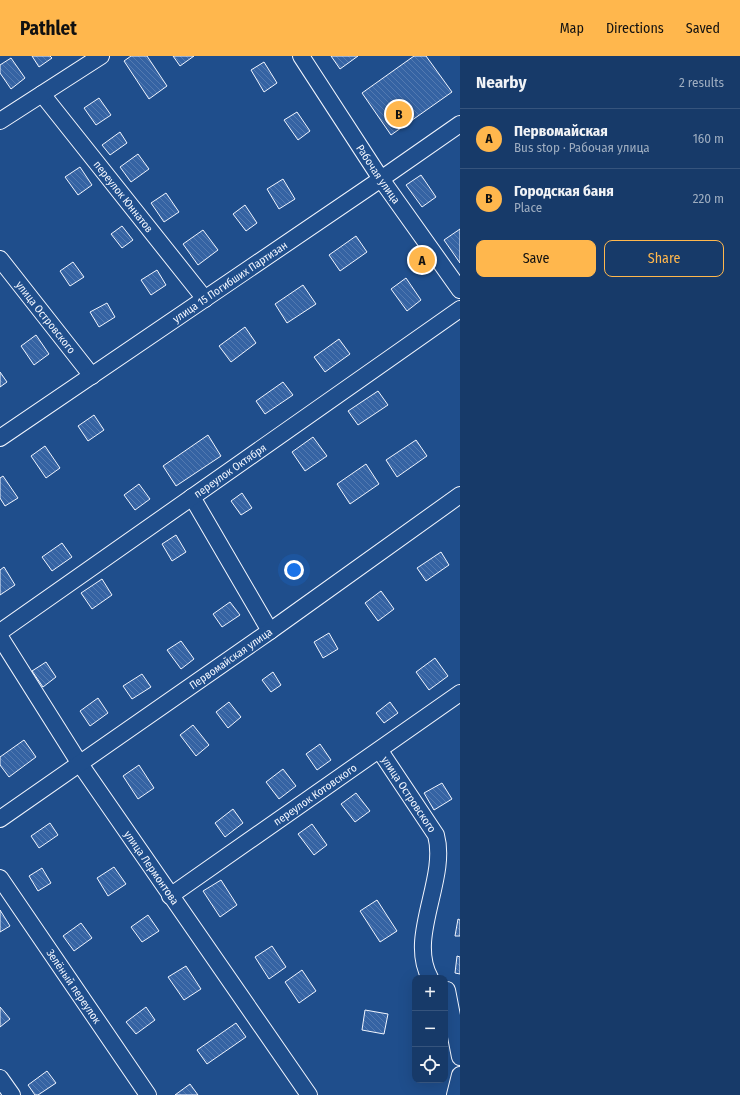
<!DOCTYPE html>
<meta charset="utf-8">
<style>
body{margin:0;font-family:"Fira Sans Condensed",sans-serif;background:#20416f;color:#f1f3f6}
.controls{position:absolute;right:12px;bottom:12px;display:grid;overflow:hidden;border-radius:8px;box-shadow:0 4px 16px #0002}
.controls button{width:36px;height:36px;display:grid;place-items:center;padding:0;border:0;border-bottom:1px solid #36547d;background:#173a69;color:#f1f3f6;font:20px sans-serif}
.you{position:absolute;left:294px;top:514px;width:14px;height:14px;margin:-10px;border:3px solid #fff;border-radius:50%;background:#1a73e8;box-shadow:0 0 0 6px #1a73e833}
.badge{display:grid;place-items:center;width:26px;height:26px;border-radius:50%;background:#ffb74d;color:#111;font-size:13px;font-weight:700}
.pin{position:absolute;translate:-50% -50%;border:2px solid #fff;box-shadow:0 1px 4px #0006}
.list{margin:0;padding:0;list-style:none}
h2{display:flex;justify-content:space-between;align-items:center;height:52px;margin:0;padding:0 16px;font-size:17px}
h2 small{font-size:13px;font-weight:400;color:#9eadc0}
.list li{display:grid;grid-template-columns:26px 1fr auto;gap:12px;align-items:center;box-sizing:border-box;height:60px;padding:0 16px;border-top:1px solid #36547d}
.list b{display:block;font-size:15px;white-space:nowrap}
.list p{margin:0;font-size:13px;white-space:nowrap;color:#9eadc0}
.list em{font-size:13px;font-style:normal;color:#9eadc0}
.actions{display:flex;gap:8px;padding:12px 16px}
.actions a{flex:1;padding:9px 0;border:1px solid #ffb74d;border-radius:8px;text-align:center;font-size:14px;color:#ffb74d}
.actions .main{background:#ffb74d;color:#111}
.icon{flex:none;width:22px;height:22px;fill:none;stroke:currentColor;stroke-width:2;stroke-linecap:round;stroke-linejoin:round}
.map{position:relative;flex:none;width:460px;height:1039px;overflow:hidden}
header{display:flex;align-items:center;gap:24px;box-sizing:border-box;height:56px;padding:0 20px;background:#ffb74d;color:#111}
header strong{font-size:19px}
nav{display:flex;gap:22px;margin-inline-start:auto;font-size:14px}
main{display:flex}
aside{flex:1;background:#173a69}
.map>svg:first-child{display:block}
</style>
<header>
<strong>Pathlet</strong>
<nav><a>Map</a><a>Directions</a><a>Saved</a></nav>
</header>
<main>
<div class="map">
<svg width="460" height="1039" viewBox="0 0 460 1039">
<defs>
<pattern id="building-back-hatch" width="6" height="6" patternUnits="userSpaceOnUse"><rect width="6" height="6" fill="#3563a3"/><path d="M-1 5l2 2M0 0l6 6M5-1l2 2" fill="none" stroke="#537ab1"/></pattern>
</defs>
<rect width="100%" height="100%" fill="#1f4e8c"/>
<g fill="url(#building-back-hatch)" stroke="#f2f6ff">
<path d="M32,0H50L52,2L39,11Z"/>
<path d="M131,0H147L167,30L149,43L124,5Z"/>
<path d="M173,0H194L180,10Z"/>
<path d="M331,0H358L340,13Z"/>
<path d="M414,0H426L452,36L391,79L362,37Z"/>
<path d="M11,2L25,22L11,33L0,17V9Z"/>
<path d="M264,6L277,27L264,36L251,14Z"/>
<path d="M99,42L111,59L96,69L84,52Z"/>
<path d="M297,56L310,75L298,84L284,64Z"/>
<path d="M120,76L127,87L110,99L102,89Z"/>
<path d="M138,98L149,113L131,126L120,111Z"/>
<path d="M80,111L92,129L78,139L65,121Z"/>
<path d="M421,119L436,141L422,151L406,129Z"/>
<path d="M283,123L295,143L279,153L267,133Z"/>
<path d="M166,137L179,156L164,166L151,147Z"/>
<path d="M245,149L257,167L246,175L233,158Z"/>
<path d="M122,170L133,184L122,192L111,178Z"/>
<path d="M460,173V207L444,184Z"/>
<path d="M203,174L218,194L198,209L183,188Z"/>
<path d="M356,180L367,196L340,215L329,199Z"/>
<path d="M73,206L84,221L70,230L60,215Z"/>
<path d="M157,214L166,229L151,239L141,224Z"/>
<path d="M406,222L421,244L407,255L391,233Z"/>
<path d="M303,229L316,248L287,267L275,248Z"/>
<path d="M107,247L115,261L99,271L90,256Z"/>
<path d="M245,271L256,287L231,306L219,290Z"/>
<path d="M36,279L49,298L34,309L21,290Z"/>
<path d="M339,283L350,298L325,316L314,301Z"/>
<path d="M0,316L7,326L0,331Z"/>
<path d="M283,326L293,339L265,358L256,345Z"/>
<path d="M378,335L388,349L358,369L348,355Z"/>
<path d="M94,359L104,374L88,385L78,370Z"/>
<path d="M208,379L221,400L176,430L163,410Z"/>
<path d="M313,381L327,400L305,415L292,396Z"/>
<path d="M416,384L427,400L397,421L386,404Z"/>
<path d="M45,390L60,412L46,422L31,400Z"/>
<path d="M366,408L379,428L350,448L337,428Z"/>
<path d="M3,420L18,442L5,450L0,442V422Z"/>
<path d="M139,428L150,443L135,454L124,439Z"/>
<path d="M242,437L252,452L241,459L231,445Z"/>
<path d="M176,479L186,496L172,505L162,488Z"/>
<path d="M62,487L72,501L52,515L42,501Z"/>
<path d="M441,496L449,509L426,525L417,512Z"/>
<path d="M4,511L15,529L0,539V514Z"/>
<path d="M102,523L112,539L92,553L81,537Z"/>
<path d="M381,535L394,553L378,565L365,547Z"/>
<path d="M230,546L240,559L222,571L213,558Z"/>
<path d="M329,577L338,593L323,602L314,586Z"/>
<path d="M181,585L194,603L181,613L167,594Z"/>
<path d="M435,602L448,620L429,634L416,616Z"/>
<path d="M46,606L56,621L43,631L32,615Z"/>
<path d="M273,616L281,629L271,636L262,624Z"/>
<path d="M142,618L151,631L132,643L123,630Z"/>
<path d="M98,642L108,657L90,670L80,655Z"/>
<path d="M229,646L241,661L228,672L216,656Z"/>
<path d="M390,646L398,657L384,667L376,657Z"/>
<path d="M193,669L209,689L196,700L180,679Z"/>
<path d="M24,684L36,701L9,721L0,709V701Z"/>
<path d="M320,688L331,704L317,714L306,698Z"/>
<path d="M139,709L154,732L138,743L123,720Z"/>
<path d="M283,713L296,730L279,743L266,726Z"/>
<path d="M442,727L452,743L434,754L424,737Z"/>
<path d="M356,737L370,755L355,766L341,748Z"/>
<path d="M233,753L243,767L225,781L215,767Z"/>
<path d="M50,767L58,779L39,792L31,780Z"/>
<path d="M312,768L327,789L314,799L298,778Z"/>
<path d="M114,811L126,828L108,840L97,822Z"/>
<path d="M42,812L51,827L38,835L29,820Z"/>
<path d="M221,824L237,849L220,861L203,835Z"/>
<path d="M377,844L397,875L380,886L360,855Z"/>
<path d="M0,854L10,870L0,876Z"/>
<path d="M148,859L159,875L142,886L131,871Z"/>
<path d="M458,863L460,864V880H455Z"/>
<path d="M81,867L92,882L74,895L63,880Z"/>
<path d="M272,890L286,911L269,923L255,901Z"/>
<path d="M457,900L460,901V918L455,917Z"/>
<path d="M186,910L201,933L184,944L168,921Z"/>
<path d="M302,914L316,935L299,947L285,926Z"/>
<path d="M0,951L10,963L0,971Z"/>
<path d="M146,951L155,964L136,978L126,966Z"/>
<path d="M365,954L388,958L384,978L362,974Z"/>
<path d="M236,967L246,981L207,1008L197,994Z"/>
<path d="M47,1015L56,1027L38,1039H35L28,1029Z"/>
<path d="M190,1028L198,1039H175Z"/>
</g>
<g fill="none" stroke-linecap="round" stroke-linejoin="round">
<defs>
<g id="minor">
<path id="s1" d="M301,0L381,123L460,234"/>
<path id="s2" d="M42,38L205,243"/>
<path d="M0,65L101,0"/>
<path id="s3" d="M0,203L92,320"/>
<path id="s4" d="M0,382L381,123L460,68"/>
<path d="M192,441L270,575"/>
<path id="s5" d="M0,576L460,253"/>
<path id="s6" d="M0,581L80,708L309,1039"/>
<path id="s7" d="M380,695L436,779C448,823 407,881 430,922"/>
<path id="s8" d="M0,763L270,575L460,439"/>
<path id="s9" d="M0,822L148,1039"/>
<path id="s10" d="M170,840L460,637"/>
<path d="M447,934L460,1001"/>
<path d="M0,1022L12,1039"/>
<path d="M455,1039L460,1019"/>
</g>
</defs>
<use href="#minor" stroke="#f2f6ff" stroke-width="18"/>
<use href="#minor" stroke="#1f4e8c" stroke-width="16"/>
</g>
<g text-anchor="middle" dominant-baseline="central" stroke-width="3" stroke-linejoin="round" paint-order="stroke">
<g font-size="11" fill="#f2f6ff" stroke="#1f4e8c">
<text stroke="none"><textPath href="#s1" startOffset="141">Рабочая улица</textPath></text>
<text stroke="none"><textPath href="#s2" startOffset="131">переулок Юннатов</textPath></text>
<text stroke="none"><textPath href="#s4" startOffset="278">улица 15 Погибших Партизан</textPath></text>
<text stroke="none"><textPath href="#s3" startOffset="74">улица Островского</textPath></text>
<text stroke="none"><textPath href="#s5" startOffset="281">переулок Октября</textPath></text>
<text stroke="none"><textPath href="#s8" startOffset="281">Первомайская улица</textPath></text>
<text stroke="none"><textPath href="#s7" startOffset="52">улица Островского</textPath></text>
<text stroke="none"><textPath href="#s10" startOffset="177">переулок Котовского</textPath></text>
<text stroke="none"><textPath href="#s6" startOffset="276">улица Лермонтова</textPath></text>
<text stroke="none"><textPath href="#s9" startOffset="131">Зелёный переулок</textPath></text>
</g>
</g>
</svg>
<div class="controls">
<button>+</button>
<button>−</button>
<button><svg class="icon" aria-label="locate" viewBox="0 0 24 24"><circle cx="12" cy="12" r="6"/><path d="M12 2v4M12 18v4M2 12h4M18 12h4"/></svg></button>
</div>
<div class="you"></div>
<div class="pin badge" style="left:422px;top:204px">A</div>
<div class="pin badge" style="left:399px;top:58px">B</div>
</div>
<aside>
<h2>Nearby<small>2 results</small></h2>
<ul class="list">
<li><span class="badge">A</span><div><b>Первомайская</b><p>Bus stop · Рабочая улица</p></div><em>160 m</em></li>
<li><span class="badge">B</span><div><b>Городская баня</b><p>Place</p></div><em>220 m</em></li>
</ul>
<div class="actions"><a class="main">Save</a><a>Share</a></div>
</aside>
</main>
